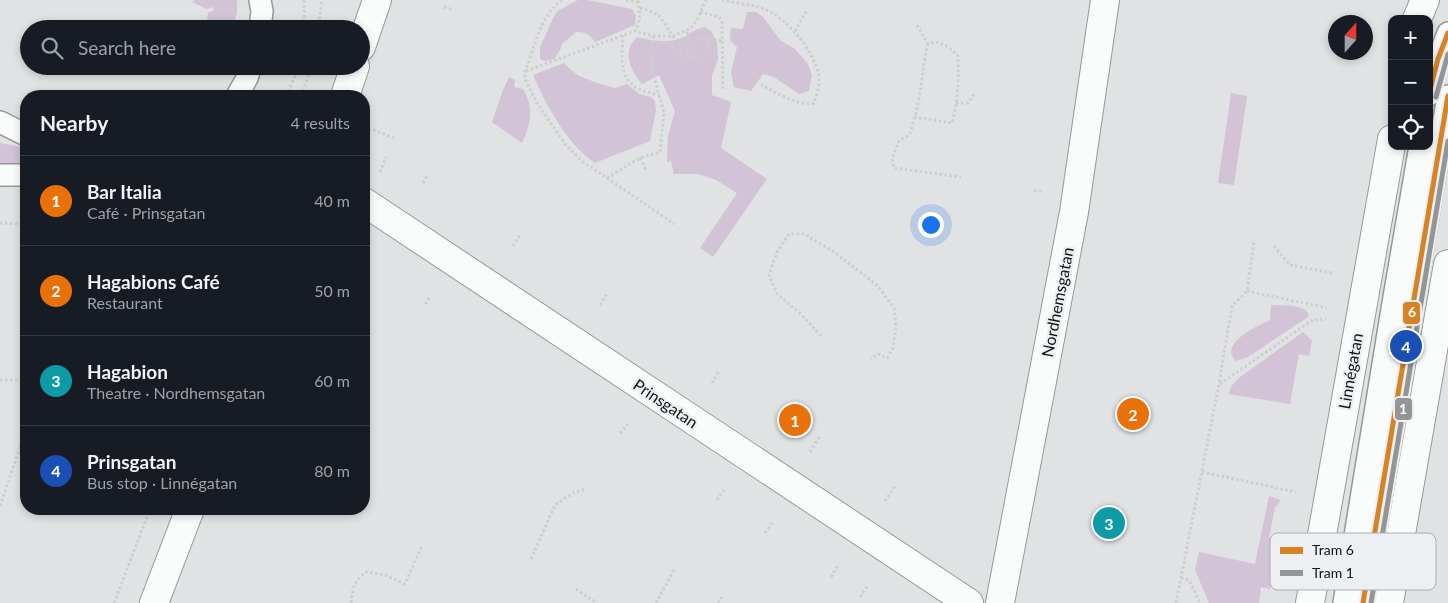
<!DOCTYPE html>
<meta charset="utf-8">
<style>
body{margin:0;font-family:Lato,sans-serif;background:#20242c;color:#f1f3f6}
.controls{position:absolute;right:15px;top:15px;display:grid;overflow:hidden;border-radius:10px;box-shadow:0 2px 8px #0003}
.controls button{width:45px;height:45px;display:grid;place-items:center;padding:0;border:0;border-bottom:1px solid #363941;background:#171b24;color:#f1f3f6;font:25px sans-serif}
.compass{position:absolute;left:1328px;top:15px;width:45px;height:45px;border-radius:50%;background:#171b24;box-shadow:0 2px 8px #0003;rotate:21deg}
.you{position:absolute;left:930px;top:224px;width:18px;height:18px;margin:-12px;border:4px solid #fff;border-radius:50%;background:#1a73e8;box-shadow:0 0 0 8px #1a73e833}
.badge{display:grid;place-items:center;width:32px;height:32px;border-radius:50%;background:#2563eb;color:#fff;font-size:16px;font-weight:700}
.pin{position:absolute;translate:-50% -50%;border:2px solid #fff;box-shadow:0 1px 5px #0006}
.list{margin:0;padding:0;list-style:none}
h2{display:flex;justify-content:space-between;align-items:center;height:65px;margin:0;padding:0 20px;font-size:21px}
h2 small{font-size:16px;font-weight:400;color:#9ea1a6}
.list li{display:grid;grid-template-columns:32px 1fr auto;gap:15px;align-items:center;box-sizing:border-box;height:90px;padding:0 20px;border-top:1px solid #363941}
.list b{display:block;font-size:19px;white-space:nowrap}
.list p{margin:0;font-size:16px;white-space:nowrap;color:#9ea1a6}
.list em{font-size:16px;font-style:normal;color:#9ea1a6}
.icon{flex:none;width:28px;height:28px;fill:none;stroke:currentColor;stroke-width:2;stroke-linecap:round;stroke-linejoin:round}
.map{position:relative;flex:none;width:1448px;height:603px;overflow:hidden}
.search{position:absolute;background:#171b24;box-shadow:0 2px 8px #0003;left:20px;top:20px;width:350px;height:55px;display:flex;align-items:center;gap:12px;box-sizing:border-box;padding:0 18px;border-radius:28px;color:#9ea1a6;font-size:19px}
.panel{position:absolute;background:#171b24;box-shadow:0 2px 8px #0003;left:20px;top:90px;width:350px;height:425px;border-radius:20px}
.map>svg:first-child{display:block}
</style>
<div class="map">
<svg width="1448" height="603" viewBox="0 0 1448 603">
<rect width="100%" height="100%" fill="#e1e2e4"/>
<g fill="#d2c3d7">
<path d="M195,0H237V12L232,29H206L208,13L214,10L212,7L207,9L192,2Z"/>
<path d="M578,0H587L632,9L636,16L635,25L595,42C589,34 586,32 576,32L562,44L560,50L554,59L545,61L540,59V47L555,14L559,10Z"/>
<path d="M747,12H756L763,17L781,41L794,48L808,64L812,75L809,91L799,94L774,77L763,74L751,91L734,87L731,73L737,47L730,40L731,28L743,29Z"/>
<path d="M705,27L711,31L717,42L718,60L712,75V95L731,102L721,148L767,179L713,257L700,248L737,193L716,180L698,174H674L671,161L667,162L668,136L675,111L659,75L642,84C634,75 625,60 630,47C631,44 635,40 637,37C654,41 668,44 684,37C691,33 697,28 705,27Z"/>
<path d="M564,63L570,69L579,76L597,83L615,88L627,84L639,94L651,97L655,101L656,111L650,141L595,163C567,144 546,105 533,75Z"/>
<path d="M509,77L515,80L514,87L523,89C534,107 531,124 522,143L492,122L503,90Z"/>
<path d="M1231,93L1247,96L1234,185L1218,183Z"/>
<path d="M0,143L26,148V171L0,169Z"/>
<path d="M1271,305C1283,306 1301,303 1309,314L1308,317L1248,357L1236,361C1217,344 1259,325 1270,320Z"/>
<path d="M1303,332L1312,340L1309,356L1299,354L1290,404L1228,394L1233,384L1240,377Z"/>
<path d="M1269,496L1281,500L1275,508L1269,538L1277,540L1270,589L1261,587L1259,603H1209L1195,570L1199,552L1255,564Z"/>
</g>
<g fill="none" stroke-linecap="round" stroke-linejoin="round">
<defs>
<g id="service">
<path d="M260,29L262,11L260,0"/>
<path d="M1429,95L1438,59L1448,33"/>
<path d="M237,96L247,78L251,66"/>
<path d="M0,122L26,135"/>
<path d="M0,175H26"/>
<path d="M1344,603L1393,303L1420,146"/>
<path d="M1363,603L1448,96"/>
</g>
<g id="minor">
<path d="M361,47L377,0"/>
<path d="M345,96L355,66"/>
<path d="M364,202L969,603"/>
<path d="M154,603L190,509"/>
<path d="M1000,603L1074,212L1105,0"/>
</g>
<g id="tertiary">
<path d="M1417,19L1425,0"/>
<path d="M1310,603L1392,139"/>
<path d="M1389,603L1448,264"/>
</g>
</defs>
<use href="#service" stroke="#979899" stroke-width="24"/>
<use href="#minor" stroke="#979899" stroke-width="30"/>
<use href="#tertiary" stroke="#979899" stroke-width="30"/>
<g stroke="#cdcecf" stroke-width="3" stroke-dasharray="2.5 2.5" stroke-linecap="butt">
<path d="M304,0L305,29"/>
<path d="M562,0C541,14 534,48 525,72V79L537,103L565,144L582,161L607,178L640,158L660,152L664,112L652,70V53L653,36L635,31"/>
<path d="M626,0L638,2"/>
<path d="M722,0C735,3 751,4 764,9C788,18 818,55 819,80C820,87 816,96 814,103C799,107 774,91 761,85"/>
<path d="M444,7L451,9"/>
<path d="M640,8C662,14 660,17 673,36L691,28L698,18L706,0"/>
<path d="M700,12L719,17L722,21L723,89"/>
<path d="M917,25L928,44"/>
<path d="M318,29L322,0"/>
<path d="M795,31L807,10"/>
<path d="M623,35C622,55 618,79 639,89C645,92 652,93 659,95"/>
<path d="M653,36H673V54L688,57H704L709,49V39L705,37L688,43L687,29"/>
<path d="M709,39L723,41"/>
<path d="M688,57V43"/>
<path d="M526,71L635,31C642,18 639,13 638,0"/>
<path d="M286,96L296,74L298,66"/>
<path d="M301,96L309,74L311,66"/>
<path d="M956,103H968L974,94"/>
<path d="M914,117L952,123C958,101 959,79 958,56C949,47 940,39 928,44C924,58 923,72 921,87C919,103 914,119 910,134L899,141L892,158L894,168L961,177"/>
<path d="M364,126L394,138"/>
<path d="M640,158L646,170"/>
<path d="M380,172L386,157"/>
<path d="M607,178L674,224"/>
<path d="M423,183L428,174"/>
<path d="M1034,190L1043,192"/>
<path d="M0,223L26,224"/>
<path d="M513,246L520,235"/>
<path d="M1274,246L1290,265L1333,273"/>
<path d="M1247,291L1327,308"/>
<path d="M425,304L430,297"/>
<path d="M600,305L607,294"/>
<path d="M821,336L801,314L777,294L769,275L777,252L789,234H804L834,252L878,286L894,308L896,326L893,348L887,358L878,354L871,359"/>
<path d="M0,380H26"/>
<path d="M712,383L719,371"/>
<path d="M1220,384L1308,323L1313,320L1326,319"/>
<path d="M620,433L628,424"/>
<path d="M810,452L820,436"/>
<path d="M1202,472L1296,492"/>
<path d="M717,500L725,489"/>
<path d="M885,501L896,485"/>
<path d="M0,506L26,430"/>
<path d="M765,533L773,522"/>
<path d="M531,559L555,505L573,493L586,489"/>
<path d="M831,577L838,565"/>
<path d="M1181,578L1189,580L1200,603"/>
<path d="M576,589L597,603"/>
<path d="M860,597L868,585"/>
<path d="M114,603L150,509"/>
<path d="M351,603C353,588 353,582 366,572L385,575L405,584L422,546"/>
<path d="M656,603L675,568"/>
<path d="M718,603L722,597"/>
<path d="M1176,603L1219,384L1232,306L1247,291L1254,242"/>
</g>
<use href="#service" stroke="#fafbfb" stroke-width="21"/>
<use href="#minor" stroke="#fafbfb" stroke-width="28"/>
<use href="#tertiary" stroke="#fafbfb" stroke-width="28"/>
<defs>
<g id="tram-1">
<path d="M1429,94L1438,59L1448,33"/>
<path d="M1363,603L1448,96"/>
</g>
<g id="tram-2">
<path d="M1436,97L1448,54"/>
<path d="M1371,603L1448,141"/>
</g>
</defs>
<use href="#tram-1" stroke="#edeff2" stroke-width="9"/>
<use href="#tram-2" stroke="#edeff2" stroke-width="9"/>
<use href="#tram-1" stroke="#d58324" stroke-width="5"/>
<use href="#tram-2" stroke="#949595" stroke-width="5"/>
</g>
<g text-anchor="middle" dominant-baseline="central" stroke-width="4.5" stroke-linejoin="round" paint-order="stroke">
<g font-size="16" fill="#121314" stroke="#edeff2">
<text transform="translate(1057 302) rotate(-79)">Nordhemsgatan</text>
<text transform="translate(1350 371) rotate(-80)">Linnégatan</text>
<text transform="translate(666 403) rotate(34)">Prinsgatan</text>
</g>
</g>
<rect x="1270" y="533" width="166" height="57" rx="8" fill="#edeff2" stroke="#abadaf" stroke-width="1"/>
<rect x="1280" y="547" width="23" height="7" fill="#d58324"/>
<rect x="1280" y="570" width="23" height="6" fill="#949595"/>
<g font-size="14" fill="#121314">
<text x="1312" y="555">Tram 6</text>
<text x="1312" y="578">Tram 1</text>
</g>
<g stroke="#edeff2" stroke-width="2">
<rect x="1402" y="301" width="19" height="24" rx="5" fill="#d58324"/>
<rect x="1394" y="397" width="19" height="24" rx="5" fill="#949595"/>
</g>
<g font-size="14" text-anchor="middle" font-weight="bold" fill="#fff">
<text x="1412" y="317">6</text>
<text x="1403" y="414">1</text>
</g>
</svg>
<div class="controls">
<button>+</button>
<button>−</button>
<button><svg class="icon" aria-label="locate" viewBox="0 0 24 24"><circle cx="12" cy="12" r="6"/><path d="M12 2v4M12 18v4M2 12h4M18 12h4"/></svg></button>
</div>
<svg class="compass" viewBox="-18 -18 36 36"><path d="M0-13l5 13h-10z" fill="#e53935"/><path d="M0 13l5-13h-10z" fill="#9ea1a6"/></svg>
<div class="you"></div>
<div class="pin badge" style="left:795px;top:420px;background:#e8710a">1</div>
<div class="pin badge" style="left:1133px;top:414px;background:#e8710a">2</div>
<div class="pin badge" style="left:1109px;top:523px;background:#0f9aa8">3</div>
<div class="pin badge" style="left:1406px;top:346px;background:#1a4fb4">4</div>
<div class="search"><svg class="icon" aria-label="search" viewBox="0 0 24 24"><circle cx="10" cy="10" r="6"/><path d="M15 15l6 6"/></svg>Search here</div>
<section class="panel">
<h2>Nearby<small>4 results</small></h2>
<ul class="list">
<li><span class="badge" style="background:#e8710a">1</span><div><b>Bar Italia</b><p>Café · Prinsgatan</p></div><em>40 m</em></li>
<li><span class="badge" style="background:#e8710a">2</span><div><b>Hagabions Café</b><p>Restaurant</p></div><em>50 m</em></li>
<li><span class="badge" style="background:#0f9aa8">3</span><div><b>Hagabion</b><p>Theatre · Nordhemsgatan</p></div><em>60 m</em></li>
<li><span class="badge" style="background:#1a4fb4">4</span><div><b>Prinsgatan</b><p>Bus stop · Linnégatan</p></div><em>80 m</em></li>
</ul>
</section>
</div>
